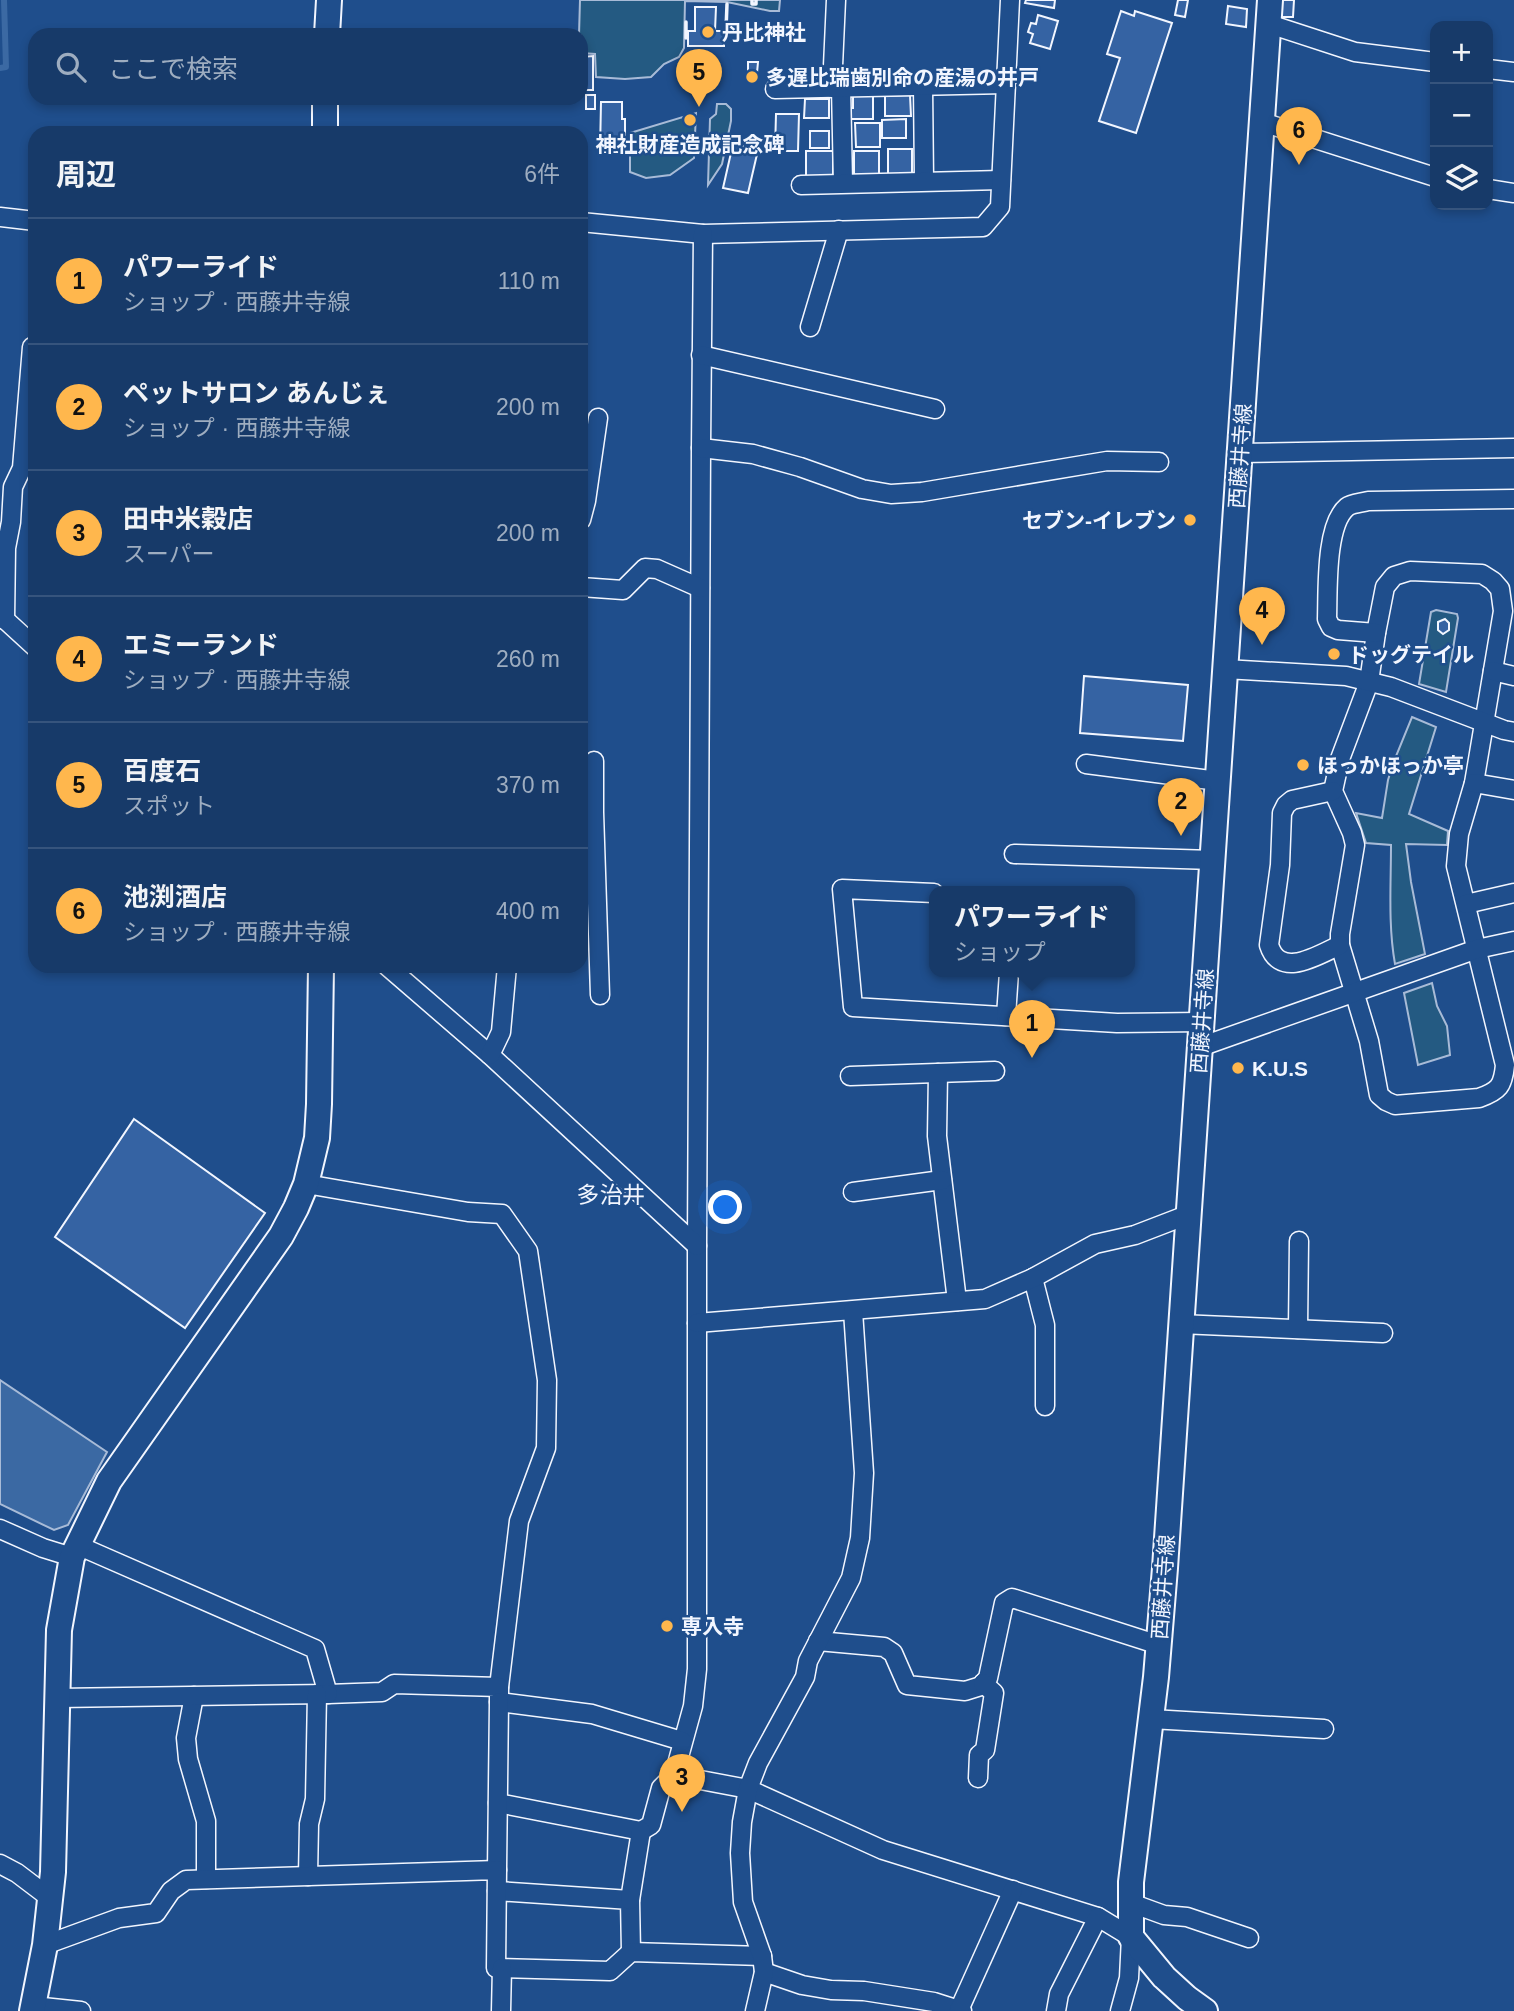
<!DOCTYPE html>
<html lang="ja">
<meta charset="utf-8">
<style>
body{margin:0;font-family:Helvetica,"Noto Sans JP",sans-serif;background:#20416f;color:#f1f3f6}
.controls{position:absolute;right:21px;top:21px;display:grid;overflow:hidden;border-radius:14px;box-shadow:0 4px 10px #0003}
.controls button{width:63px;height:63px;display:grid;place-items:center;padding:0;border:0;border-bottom:2px solid #36547d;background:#173a69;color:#f1f3f6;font:35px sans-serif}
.you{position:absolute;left:726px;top:1208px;width:24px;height:24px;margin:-18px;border:5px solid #fff;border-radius:50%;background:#1a73e8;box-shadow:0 0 0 10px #1a73e833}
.badge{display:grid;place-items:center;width:46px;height:46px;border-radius:50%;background:#ffb74d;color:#111;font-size:23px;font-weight:700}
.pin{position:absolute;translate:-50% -58px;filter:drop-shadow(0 2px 4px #0008)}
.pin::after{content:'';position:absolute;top:37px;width:24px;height:21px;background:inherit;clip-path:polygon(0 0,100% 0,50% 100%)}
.popup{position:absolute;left:929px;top:886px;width:206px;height:91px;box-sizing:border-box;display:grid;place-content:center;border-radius:14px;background:#173a69;filter:drop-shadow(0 2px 5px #0005);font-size:23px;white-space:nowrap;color:#9eadc0}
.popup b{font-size:26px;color:#f1f3f6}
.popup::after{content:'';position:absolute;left:50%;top:100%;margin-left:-14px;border:14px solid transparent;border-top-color:#173a69}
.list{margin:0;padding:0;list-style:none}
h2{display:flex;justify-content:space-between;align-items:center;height:91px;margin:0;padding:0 28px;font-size:30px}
h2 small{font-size:23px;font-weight:400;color:#9eadc0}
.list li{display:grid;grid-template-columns:46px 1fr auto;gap:21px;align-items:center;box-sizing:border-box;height:126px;padding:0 28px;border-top:2px solid #36547d}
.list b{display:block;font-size:26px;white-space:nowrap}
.list p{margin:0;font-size:23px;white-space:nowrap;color:#9eadc0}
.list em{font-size:23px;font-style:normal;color:#9eadc0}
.icon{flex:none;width:38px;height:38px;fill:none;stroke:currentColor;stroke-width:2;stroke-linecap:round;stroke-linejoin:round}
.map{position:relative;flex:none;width:1514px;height:2011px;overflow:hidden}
.search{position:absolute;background:#173a69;box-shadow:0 4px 10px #0003;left:28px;top:28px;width:560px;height:77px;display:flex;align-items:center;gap:18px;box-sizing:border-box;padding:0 24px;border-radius:21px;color:#9eadc0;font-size:26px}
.panel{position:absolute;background:#173a69;box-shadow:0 4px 10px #0003;left:28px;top:126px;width:560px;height:847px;border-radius:21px}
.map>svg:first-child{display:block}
</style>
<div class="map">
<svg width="1514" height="2011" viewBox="0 0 1514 2011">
<rect width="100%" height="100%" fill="#1f4e8c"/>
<g fill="#245a82" stroke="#a8bbd7" stroke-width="2">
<path d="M580,0H780L779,11H770L727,2L685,1L684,48L679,57L664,64L651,77L625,79L596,77L595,54L581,53V35H579Z"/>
<path d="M717,104H726L731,109V121L722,164L708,185L710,119L716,114Z"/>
<path d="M696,113L694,158L670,175L646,178L630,172V133Z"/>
<path d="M1436,610L1457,614L1458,618L1446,692L1419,684L1431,612Z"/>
<path d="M1412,717L1436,727L1409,814L1448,831L1447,845L1406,844L1411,882L1425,954L1395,964C1388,925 1391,885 1391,845L1366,843L1356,813L1382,818L1388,780L1394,761Z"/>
<path d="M1432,983L1437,1006L1447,1026L1450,1055L1418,1065L1404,993Z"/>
</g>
<path fill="#3b69a3" stroke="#a8bbd7" stroke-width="2" d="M0,1380L107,1452L68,1525L54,1530L0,1504Z"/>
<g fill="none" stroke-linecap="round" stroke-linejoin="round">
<path stroke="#3b69a3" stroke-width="6" d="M0,68L6,67L4,0"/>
</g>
<g fill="#3563a3" stroke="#f2f6ff" stroke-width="2">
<path d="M1026,0H1055L1054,8L1025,3Z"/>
<path d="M1178,0H1188L1185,17L1175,15Z"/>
<path d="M1280,0H1294L1293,17H1280Z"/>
<path d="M1228,6L1247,9L1246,27L1226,24Z"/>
<path d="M695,7H716L715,31H724V46H688V31H695Z"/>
<path d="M1121,11L1134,16L1135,11L1172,23L1136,133L1099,121L1120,58L1107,54Z"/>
<path d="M1038,15L1058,21L1050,49L1030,43L1033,34L1028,32L1031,23L1036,24Z"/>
<path d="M593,56V90H581V57Z"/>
<path d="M748,62H758L757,73H748Z"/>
<rect x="586" y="95" width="9" height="14"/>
<path d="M910,95L911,116H885V96Z"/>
<path d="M853,96H873V119H850L849,108H853Z"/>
<path d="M805,99H829V118H804Z"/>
<path d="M601,102H622V119H625V135H621V152H600Z"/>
<path d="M776,114H799L798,151H775Z"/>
<path d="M906,119V138H882V120Z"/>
<path d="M855,123H880V147H856Z"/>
<rect x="810" y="131" width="19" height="17"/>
<path d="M733,144L758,150L748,193L723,188Z"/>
<rect x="888" y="149" width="24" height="25"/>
<rect x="806" y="151" width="27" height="25"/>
<rect x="854" y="151" width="25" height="25"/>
<path d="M1445,619L1449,623V630L1443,634L1438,630V622Z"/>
<path d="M1084,676L1188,685L1183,741L1080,733Z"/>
<path d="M134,1119L265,1213L185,1328L55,1237Z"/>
</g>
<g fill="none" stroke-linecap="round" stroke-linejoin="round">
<defs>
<g id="street">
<path d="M1269,24L1355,52L1435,62"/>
<path d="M1488,69L1514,72"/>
<path d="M923,86L924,181"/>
<path d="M841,87L843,183"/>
<path d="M832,88L836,0"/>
<path d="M775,89L1006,84"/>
<path d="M1262,122L1435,177"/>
<path d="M801,185L1001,180"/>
<path d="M1488,189L1514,193"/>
<path d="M0,217L35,221"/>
<path d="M581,222L703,234L983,227L1000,207L1010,0"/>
<path d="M703,234L701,448L697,1246V1669L693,1706L674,1775L748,1789L883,1850L1098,1917L1131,1937L1129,1978L1120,2011"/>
<path d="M810,327L839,230"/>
<path d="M701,355L935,409"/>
<path d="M701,448L753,454L800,467L862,489L891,494L922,492L1107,461L1159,462"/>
<path d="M1240,453L1514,448"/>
<path d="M581,520L586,501L598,418"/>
<path d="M1410,571L1482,574L1493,581L1500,589L1503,611L1474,783L1459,834L1456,866L1505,1065C1503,1086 1499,1091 1479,1098L1395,1105L1386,1101L1379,1095L1369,1041L1340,945V934L1355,845L1352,833L1333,791L1340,759L1369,682L1376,633L1385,587L1394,576Z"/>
<path d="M581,587L623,590L645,568L657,569L700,588"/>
<path d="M0,615L35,647"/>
<path d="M5,620L6,548L11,522L13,487L22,468L32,347"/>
<path d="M1376,633L1338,630L1331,627L1327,619C1328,591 1325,525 1347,507C1352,503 1362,503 1368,501L1514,499"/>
<path d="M1225,669L1346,676L1391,687L1504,730L1514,732"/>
<path d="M1493,671L1514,676"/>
<path d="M594,761V812L600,995"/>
<path d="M1086,764L1218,781"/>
<path d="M1474,783L1514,790"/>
<path d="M1333,791L1292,800L1286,805L1282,813L1280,865L1269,945C1280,980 1318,955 1340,945"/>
<path d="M1014,854L1213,860"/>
<path d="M934,893L842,889L853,1007L1117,1023L1202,1022"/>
<path d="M1466,904L1514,893"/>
<path d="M387,966L490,1055L697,1246"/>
<path d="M1006,1016L1009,972"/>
<path d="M1200,1047L1477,949L1514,941"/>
<path d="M490,1055L501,1032L507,966"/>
<path d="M938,1073L937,1136L957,1301"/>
<path d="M850,1076L995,1071"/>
<path d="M306,1184L468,1212L502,1214L528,1251L547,1380L546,1448L519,1521L499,1687"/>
<path d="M853,1192L942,1180"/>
<path d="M1033,1278L1045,1325V1406"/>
<path d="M697,1323L985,1299L1033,1278L1095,1244L1135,1235L1187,1215"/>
<path d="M1180,1324L1383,1333"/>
<path d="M1298,1329L1299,1241"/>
<path d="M0,1529L43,1548L72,1557"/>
<path d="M77,1545L315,1649L328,1694L382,1692L394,1684L499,1687V1702L592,1714L682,1741"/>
<path d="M818,1641L884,1647L893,1653L907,1685L965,1691L981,1686L988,1678L1004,1603L1012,1598L1159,1645"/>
<path d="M194,1696L186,1738L188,1759L206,1821V1879"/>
<path d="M58,1698L328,1694"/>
<path d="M1151,1719L1324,1729"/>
<path d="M978,1778L979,1755L985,1750L994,1693L983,1683"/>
<path d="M498,1803L641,1831L651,1825L661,1788L674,1775"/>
<path d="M0,1864L17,1873L50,1898"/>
<path d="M497,1870L499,1702"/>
<path d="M308,1876L309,1824L315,1799L317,1694"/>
<path d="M497,1891L630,1900L631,1952"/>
<path d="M630,1900L641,1831"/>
<path d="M1131,1903L1164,1915L1187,1917L1249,1938"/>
<path d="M45,1945L119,1918L156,1913L171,1891L186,1880L497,1870L496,1968L610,1971L631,1952L762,1956"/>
<path d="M764,1972L802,1985L831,1990L864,1991L934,2002L962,2011"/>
<path d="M33,2006L81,2011"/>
<path d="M959,2010L1013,1890"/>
<path d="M501,2011L502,1968"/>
<path d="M755,2011L764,1972L762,1956L743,1902L740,1853L742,1822L748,1789L758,1763L805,1677L808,1661L851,1578L860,1538L864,1473L853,1311"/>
<path d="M1056,2011L1059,1994L1098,1917"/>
</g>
<g id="secondary">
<path d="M327,35L329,0"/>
<path d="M325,133V98"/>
<path d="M32,2011L45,1945L53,1872L59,1630L72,1557L109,1481L281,1236L296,1208L306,1184L317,1138L319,1104L321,966"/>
<path d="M1205,2011L1187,1998L1164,1977L1131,1937V1882L1156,1677L1165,1568L1270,0"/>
</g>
</defs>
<use href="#street" stroke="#f2f6ff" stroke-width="21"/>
<use href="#secondary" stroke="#f2f6ff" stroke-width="28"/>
<use href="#street" stroke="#1f4e8c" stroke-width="18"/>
<use href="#secondary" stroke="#1f4e8c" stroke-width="24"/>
<g stroke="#f2f6ff" stroke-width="3.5">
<path d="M752,0V4H756V0"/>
<path d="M726,30L727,4"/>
<path d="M686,38V22"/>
</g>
</g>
<g fill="#ffb74d" stroke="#1f4e8c" stroke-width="2.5">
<circle cx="708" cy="32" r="7"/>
<circle cx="752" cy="77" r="7"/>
<circle cx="690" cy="120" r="7"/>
<circle cx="1190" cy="520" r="7"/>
<circle cx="1334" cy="654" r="7"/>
<circle cx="1303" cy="765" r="7"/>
<circle cx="1238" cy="1068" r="7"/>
<circle cx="667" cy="1626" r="7"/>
</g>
<g text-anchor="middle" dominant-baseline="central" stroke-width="5" stroke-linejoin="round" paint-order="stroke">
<g font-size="21" font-weight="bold" fill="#f2f6ff" stroke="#1f4e8c" text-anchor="start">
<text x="722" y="32">丹比神社</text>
<text x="766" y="77">多遅比瑞歯別命の産湯の井戸</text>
<text x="690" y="144" text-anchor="middle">神社財産造成記念碑</text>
<text x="1176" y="520" text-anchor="end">セブン-イレブン</text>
<text x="1348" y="654">ドッグテイル</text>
<text x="1317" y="765">ほっかほっか亭</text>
<text x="1252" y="1068">K.U.S</text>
<text x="681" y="1626">専入寺</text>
</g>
<g font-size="21" fill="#f2f6ff" stroke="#1f4e8c">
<text transform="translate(1240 456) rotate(-86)">西藤井寺線</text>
<text transform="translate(1202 1021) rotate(-86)">西藤井寺線</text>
<text transform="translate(1163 1587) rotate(-86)">西藤井寺線</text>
</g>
<g font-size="23" fill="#f2f6ff" stroke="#1f4e8c">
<text x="611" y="1195">多治井</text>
</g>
</g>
</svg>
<div class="controls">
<button>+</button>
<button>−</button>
<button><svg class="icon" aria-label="layers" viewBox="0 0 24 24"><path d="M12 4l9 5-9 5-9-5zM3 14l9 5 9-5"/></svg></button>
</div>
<div class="you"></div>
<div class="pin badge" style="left:1032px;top:1058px">1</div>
<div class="popup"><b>パワーライド</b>ショップ</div>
<div class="pin badge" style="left:1181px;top:836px">2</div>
<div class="pin badge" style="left:682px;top:1812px">3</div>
<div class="pin badge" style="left:1262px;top:645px">4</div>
<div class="pin badge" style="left:699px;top:107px">5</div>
<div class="pin badge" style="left:1299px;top:165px">6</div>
<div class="search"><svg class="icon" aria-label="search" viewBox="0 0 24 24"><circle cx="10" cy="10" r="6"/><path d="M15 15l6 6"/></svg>ここで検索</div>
<section class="panel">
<h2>周辺<small>6件</small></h2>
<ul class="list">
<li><span class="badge">1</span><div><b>パワーライド</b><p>ショップ · 西藤井寺線</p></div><em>110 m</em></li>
<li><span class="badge">2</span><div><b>ペットサロン あんじぇ</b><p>ショップ · 西藤井寺線</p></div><em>200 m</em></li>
<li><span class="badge">3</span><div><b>田中米穀店</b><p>スーパー</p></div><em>200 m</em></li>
<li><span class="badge">4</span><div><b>エミーランド</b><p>ショップ · 西藤井寺線</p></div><em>260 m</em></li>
<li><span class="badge">5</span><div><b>百度石</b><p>スポット</p></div><em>370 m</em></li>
<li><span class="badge">6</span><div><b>池渕酒店</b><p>ショップ · 西藤井寺線</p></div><em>400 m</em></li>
</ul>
</section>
</div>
